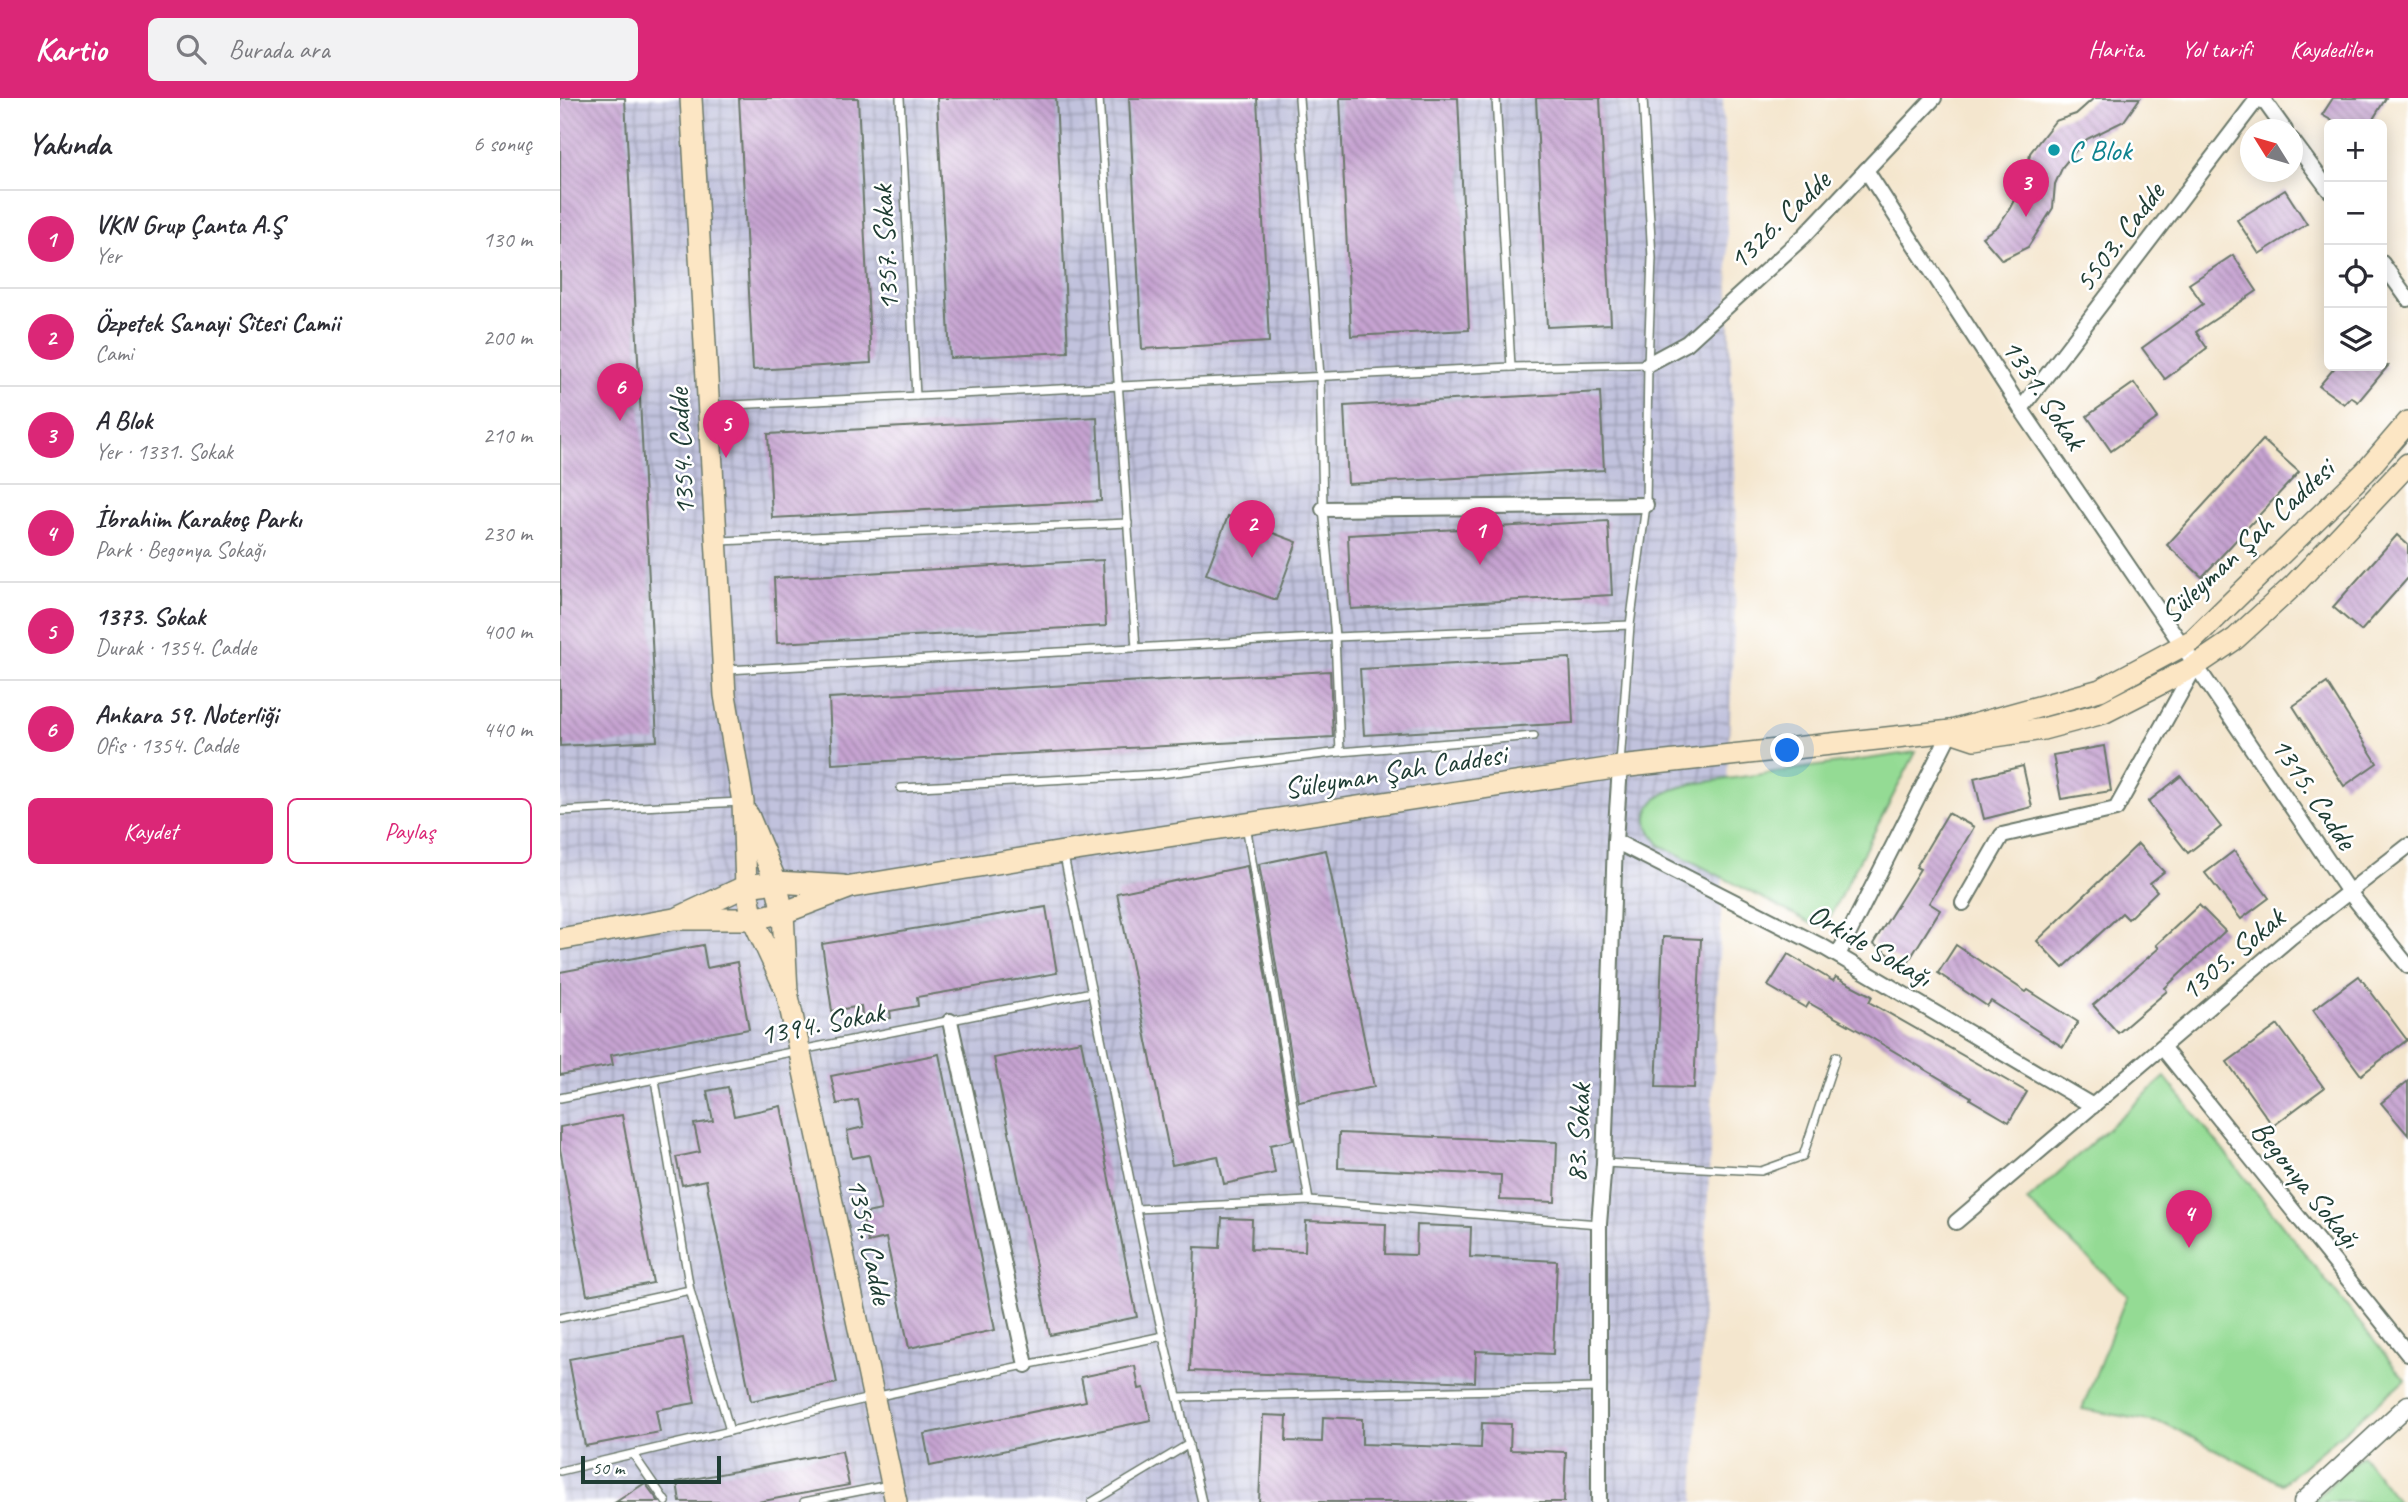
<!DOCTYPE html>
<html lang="tr">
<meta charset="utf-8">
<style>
body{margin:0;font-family:Caveat,sans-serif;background:#f2f2f3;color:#2b2b33}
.controls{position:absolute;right:21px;top:21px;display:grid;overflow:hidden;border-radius:10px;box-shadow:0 4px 18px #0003}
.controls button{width:63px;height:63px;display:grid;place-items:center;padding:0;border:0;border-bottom:2px solid #e1e1e2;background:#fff;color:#2b2b33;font:35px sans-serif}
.compass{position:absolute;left:1680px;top:21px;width:63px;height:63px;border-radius:50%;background:#fff;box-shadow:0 4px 18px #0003;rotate:307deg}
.scale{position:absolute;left:21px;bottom:18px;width:140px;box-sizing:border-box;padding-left:7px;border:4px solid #1f3d34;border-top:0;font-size:19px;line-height:24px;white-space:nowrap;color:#1f3d34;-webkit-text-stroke:5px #fff;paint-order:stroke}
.you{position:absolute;left:1228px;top:653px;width:24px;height:24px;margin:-18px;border:5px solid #fff;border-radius:50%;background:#1a73e8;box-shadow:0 0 0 10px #1a73e833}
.badge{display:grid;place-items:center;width:46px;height:46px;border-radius:50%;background:#db2777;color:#fff;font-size:23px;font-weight:700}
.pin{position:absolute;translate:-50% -58px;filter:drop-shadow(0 2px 4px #0008)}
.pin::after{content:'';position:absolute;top:37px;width:24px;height:21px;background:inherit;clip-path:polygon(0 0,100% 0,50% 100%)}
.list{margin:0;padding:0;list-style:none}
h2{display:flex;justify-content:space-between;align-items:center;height:91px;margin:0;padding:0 28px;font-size:30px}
h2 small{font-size:23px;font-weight:400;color:#7c7c81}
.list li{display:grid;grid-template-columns:46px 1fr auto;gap:21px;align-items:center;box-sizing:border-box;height:98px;padding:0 28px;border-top:2px solid #e1e1e2}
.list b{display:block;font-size:26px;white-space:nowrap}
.list p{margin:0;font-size:23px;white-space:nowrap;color:#7c7c81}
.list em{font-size:23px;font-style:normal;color:#7c7c81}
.actions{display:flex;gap:14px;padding:21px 28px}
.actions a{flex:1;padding:16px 0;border:2px solid #db2777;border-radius:10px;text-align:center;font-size:24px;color:#db2777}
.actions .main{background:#db2777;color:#fff}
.icon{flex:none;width:38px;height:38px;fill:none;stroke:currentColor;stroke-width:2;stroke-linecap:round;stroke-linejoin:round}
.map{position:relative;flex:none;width:1848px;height:1404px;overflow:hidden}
header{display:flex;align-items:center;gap:42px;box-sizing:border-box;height:98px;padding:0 35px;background:#db2777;color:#fff}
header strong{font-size:33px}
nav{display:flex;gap:38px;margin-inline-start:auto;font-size:24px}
.search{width:490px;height:63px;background:#f2f2f3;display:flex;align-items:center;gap:18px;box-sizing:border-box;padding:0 24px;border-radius:10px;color:#7c7c81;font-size:26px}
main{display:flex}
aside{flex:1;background:#fff}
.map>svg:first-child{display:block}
</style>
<header>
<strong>Kartio</strong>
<div class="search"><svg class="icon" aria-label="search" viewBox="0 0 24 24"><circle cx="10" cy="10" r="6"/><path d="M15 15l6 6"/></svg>Burada ara</div>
<nav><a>Harita</a><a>Yol tarifi</a><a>Kaydedilen</a></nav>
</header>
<main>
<aside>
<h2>Yakında<small>6 sonuç</small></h2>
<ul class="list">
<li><span class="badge">1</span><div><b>VKN Grup Çanta A.Ş</b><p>Yer</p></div><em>130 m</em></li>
<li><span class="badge">2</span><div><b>Özpetek Sanayi Sitesi Camii</b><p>Cami</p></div><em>200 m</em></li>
<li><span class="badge">3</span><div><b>A Blok</b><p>Yer · 1331. Sokak</p></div><em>210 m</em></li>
<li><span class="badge">4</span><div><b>İbrahim Karakoç Parkı</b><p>Park · Begonya Sokağı</p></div><em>230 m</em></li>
<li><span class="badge">5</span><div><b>1373. Sokak</b><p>Durak · 1354. Cadde</p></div><em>400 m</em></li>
<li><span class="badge">6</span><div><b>Ankara 59. Noterliği</b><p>Ofis · 1354. Cadde</p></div><em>440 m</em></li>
</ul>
<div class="actions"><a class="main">Kaydet</a><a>Paylaş</a></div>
</aside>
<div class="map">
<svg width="1848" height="1404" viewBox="0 0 1848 1404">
<defs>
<pattern id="industrial-grid" width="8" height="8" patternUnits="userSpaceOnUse" patternTransform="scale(1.75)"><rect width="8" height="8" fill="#c1c2dd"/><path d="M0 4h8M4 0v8" fill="none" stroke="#9c9fb4"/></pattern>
<pattern id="building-back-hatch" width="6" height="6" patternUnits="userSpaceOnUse" patternTransform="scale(1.75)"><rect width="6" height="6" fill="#c6a3d1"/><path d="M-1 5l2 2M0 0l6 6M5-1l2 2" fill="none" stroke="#a086aa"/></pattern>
</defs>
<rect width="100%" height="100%" fill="#fff"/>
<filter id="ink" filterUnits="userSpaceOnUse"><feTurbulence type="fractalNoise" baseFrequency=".0143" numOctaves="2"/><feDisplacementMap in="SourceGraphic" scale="14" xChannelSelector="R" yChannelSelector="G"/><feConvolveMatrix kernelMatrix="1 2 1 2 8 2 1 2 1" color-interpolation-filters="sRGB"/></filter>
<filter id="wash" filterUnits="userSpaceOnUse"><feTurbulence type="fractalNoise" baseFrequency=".00686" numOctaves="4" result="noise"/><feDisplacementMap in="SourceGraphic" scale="28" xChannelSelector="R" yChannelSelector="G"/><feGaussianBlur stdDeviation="1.57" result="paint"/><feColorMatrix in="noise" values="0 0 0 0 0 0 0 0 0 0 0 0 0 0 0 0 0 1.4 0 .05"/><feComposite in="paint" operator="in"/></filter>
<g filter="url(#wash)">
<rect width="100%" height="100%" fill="#f4e6ce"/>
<path fill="url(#industrial-grid)" d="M0,0H1163L1177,467L1134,1404H0Z"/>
<g fill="#94db94" stroke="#5a8c64" stroke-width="2">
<path d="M1356,654L1265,828L1254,827L1100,747C1097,741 1089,734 1088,728C1081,700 1112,691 1132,686Z"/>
<path d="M1605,979L1845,1282L1722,1386L1606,1326L1522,1311L1567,1197L1467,1103Z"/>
<path d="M1802,1357L1838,1404H1752Z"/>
</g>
<g id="blocks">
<g fill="url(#building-back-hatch)">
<path d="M0,0H65L97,643L0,648Z"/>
<path d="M179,0H298L311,265L193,272Z"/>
<path d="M377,0H496L508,254L390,260Z"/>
<path d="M569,0H697L709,244L582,251Z"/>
<path d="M780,0H898L909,232L791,238Z"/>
<path d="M976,0H1040L1051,226L987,229Z"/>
<path d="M1534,0H1580L1564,23L1527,41L1518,50L1503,68L1495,86L1493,110L1468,149L1442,162L1422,139L1438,128L1450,110L1467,76L1470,55L1495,23L1516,16Z"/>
<path d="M1773,0H1826L1810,26H1778L1762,17Z"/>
<path d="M1725,92L1747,126L1699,156L1677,122Z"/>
<path d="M1673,157L1697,193L1636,234L1647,250L1605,281L1582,250L1643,206L1629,186Z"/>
<path d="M1776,268H1828L1798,304L1791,299L1784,306L1759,288Z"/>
<path d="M1574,285L1598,320L1551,353L1527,318Z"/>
<path d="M1040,294L1044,372L788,386L784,308Z"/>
<path d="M537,319L541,403L212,420L208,336Z"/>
<path d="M1703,342L1739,374L1642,479L1607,447Z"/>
<path d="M668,418L737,444L716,502L646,476Z"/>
<path d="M1048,423L1052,497L791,511L788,437Z"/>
<path d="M1837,437L1848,447V480L1801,533L1773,509Z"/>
<path d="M543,462L546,528L217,545L214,480Z"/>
<path d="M1010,560L1013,625L804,637L800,571Z"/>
<path d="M770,573L773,639L272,666L269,600Z"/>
<path d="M1767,585L1817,665L1784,688L1733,608Z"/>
<path d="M1544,648L1551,693L1501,701L1493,657Z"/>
<path d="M1463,668L1472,709L1424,721L1414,680Z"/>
<path d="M1621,678L1661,729L1628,755L1588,704Z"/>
<path d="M1388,715L1414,729L1369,805L1380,812L1346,867L1313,846L1360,771L1356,769Z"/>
<path d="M1578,746L1604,774L1590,785L1597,793L1568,821L1562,815L1503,870L1477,843Z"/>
<path d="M766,752L814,989L739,1004L699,766Z"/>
<path d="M1674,753L1709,800L1681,821L1645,775Z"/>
<path d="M687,768L733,1042L710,1047L715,1075L664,1086L658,1058L612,1067L557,795Z"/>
<path d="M1639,807L1665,833L1605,890L1607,893L1558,935L1533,907L1599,850L1596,847Z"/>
<path d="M486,809L497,875L357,899L358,908L330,913L331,920L303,925L301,908L272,913L262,846Z"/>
<path d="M1103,839L1141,841L1134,990L1096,989Z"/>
<path d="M143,847L147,870L177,864L189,931L51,957L53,967L0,977V874Z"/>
<path d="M1396,847L1466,894L1468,892L1518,924L1503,949L1431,903L1427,908L1378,875Z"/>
<path d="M1228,856L1273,883L1276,879L1312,898L1309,904L1467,994L1449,1024L1410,1001L1411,999L1305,936L1249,905L1246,910L1208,888Z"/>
<path d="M1799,878L1847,942L1801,977L1753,912Z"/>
<path d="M1718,927L1764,990L1713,1028L1667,964Z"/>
<path d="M521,943L577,1219L490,1237L434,960Z"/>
<path d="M379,956L435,1232L349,1250L326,1140L308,1144L302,1116L321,1112L309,1057L292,1060L287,1033L304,1029L298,1002L277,1006L271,978Z"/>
<path d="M1848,983V1037L1821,1005Z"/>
<path d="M168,989L174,1018L221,1008L277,1285L191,1303L146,1082L122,1087L116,1059L140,1054L134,1026L153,1023L147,993Z"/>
<path d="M62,1017L93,1185L27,1197L0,1051V1029Z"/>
<path d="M779,1035L997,1044L995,1104L940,1102L941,1077L778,1070Z"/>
<path d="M662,1120L692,1121L691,1151L745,1153L746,1123L826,1126L825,1156L856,1157L857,1127L911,1129L910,1159L997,1163L993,1256L916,1253L915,1284L630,1273L635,1149L660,1150Z"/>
<path d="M123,1240L135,1305L96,1312L100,1334L25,1348L9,1261Z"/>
<path d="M575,1268L579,1291L584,1290L591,1322L370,1368L364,1336L526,1303L521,1279Z"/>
<path d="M703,1317L727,1318L726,1343L762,1344L763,1319L802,1321V1346L921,1350L922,1325L951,1326L950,1352L1006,1354L1004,1404H699Z"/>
<path d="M282,1353L289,1387L198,1404H120L117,1384Z"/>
<path d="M85,1385L99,1404H56Z"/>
</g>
</g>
</g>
<g filter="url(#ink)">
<use href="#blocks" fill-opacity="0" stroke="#6a786a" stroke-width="2"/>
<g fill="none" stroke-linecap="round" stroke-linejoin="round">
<defs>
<g id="service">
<path d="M340,0L356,298"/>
<path d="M539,0L576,550"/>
<path d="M739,0L760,278L763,411L775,539L780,654"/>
<path d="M936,0L951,269"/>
<path d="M152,308L951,269L1088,266"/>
<path d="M160,443L568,425"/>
<path d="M168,572L775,539L1070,527"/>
<path d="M1060,666L1070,527L1086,407L1088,266L1092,160L1083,0"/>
<path d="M341,690L600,676L780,654L974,638"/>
<path d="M0,713L181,704"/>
<path d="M686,727L749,1103"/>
<path d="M504,758L594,1200L642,1404"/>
<path d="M95,982L130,1192L170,1333"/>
<path d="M0,1000L532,894"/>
<path d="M1044,1065L1201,1073L1243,1058L1276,958"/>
<path d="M576,1111L749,1103L1039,1126"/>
<path d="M0,1220L130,1192"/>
<path d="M618,1299L1038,1290"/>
<path d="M73,1356L106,1404"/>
<path d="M0,1373L314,1299L603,1238"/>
<path d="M244,1404L329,1387"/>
<path d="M532,1404L629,1346"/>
</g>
<g id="minor">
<path d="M1702,0L1725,32"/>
<path d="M1732,42L1769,92"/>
<path d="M1306,72L1461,311L1622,547L1789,794L1848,868"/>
<path d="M1822,165L1848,201"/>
<path d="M1088,266L1127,245L1244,138L1374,0"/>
<path d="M1461,311L1698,0"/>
<path d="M763,411L1086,407"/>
<path d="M1055,743L1265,850L1533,1008"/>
<path d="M1403,805L1442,737L1556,711L1635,569"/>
<path d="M1278,857L1391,633"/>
<path d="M390,923L466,1267"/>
<path d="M1602,949L1848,1256"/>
<path d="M1396,1124L1731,839L1848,748"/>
<path d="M1039,1404V1126L1044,1065L1055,743L1060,669"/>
</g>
<path id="tertiary" d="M1743,1404L1848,1307"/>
<g id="secondary">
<path d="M131,0L165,597L183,704L186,788L193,821L227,894"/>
<path d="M1391,633L1415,641L1483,631L1543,615L1635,568L1675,541L1734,487L1848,366"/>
<path d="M188,717L216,784L223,815L227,894L336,1404"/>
<path d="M120,819L186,788L216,784L283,788"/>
<path d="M0,841L114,821H193L228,813L291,789L503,754L1060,669L1391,633L1540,592L1633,542L1806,373L1848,324"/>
</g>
</defs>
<use href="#service" stroke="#6a786a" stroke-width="10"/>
<use href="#minor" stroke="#6a786a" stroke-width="18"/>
<use href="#tertiary" stroke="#6a786a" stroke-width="21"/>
<use href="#secondary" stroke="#6a786a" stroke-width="24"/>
<use href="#service" stroke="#fff" stroke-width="7"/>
<use href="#minor" stroke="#fff" stroke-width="14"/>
<use href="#tertiary" stroke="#fff" stroke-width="18"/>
<use href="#secondary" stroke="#fce6c4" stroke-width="21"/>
</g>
</g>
<circle fill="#0f9aa8" stroke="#fff" stroke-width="2.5" cx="1494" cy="52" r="7"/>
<g text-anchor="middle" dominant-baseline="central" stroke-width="5" stroke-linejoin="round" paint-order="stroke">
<g font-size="30" fill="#0d838f" stroke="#fff" text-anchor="start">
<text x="1508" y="52">C Blok</text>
</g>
<g font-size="30" fill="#1f3d34" stroke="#fff">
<text transform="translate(1219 122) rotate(-44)">1326. Cadde</text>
<text transform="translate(1559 139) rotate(-53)">5503. Cadde</text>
<text transform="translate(325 150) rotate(-93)">1357. Sokak</text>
<text transform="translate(1484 296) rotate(56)">1331. Sokak</text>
<text transform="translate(121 354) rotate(-93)">1354. Cadde</text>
<text transform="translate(1687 443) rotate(-43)">Süleyman Şah Caddesi</text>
<text transform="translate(835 673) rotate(-9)">Süleyman Şah Caddesi</text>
<text transform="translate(1754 695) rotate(56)">1315. Cadde</text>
<text transform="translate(1310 847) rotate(30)">Orkide Sokağı</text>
<text transform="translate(1672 856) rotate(-40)">1305. Sokak</text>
<text transform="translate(262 925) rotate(-11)">1394. Sokak</text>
<text transform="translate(1018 1035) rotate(-87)">83. Sokak</text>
<text transform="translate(1746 1086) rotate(51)">Begonya Sokağı</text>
<text transform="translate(310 1143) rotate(78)">1354. Cadde</text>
</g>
</g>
</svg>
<div class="controls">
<button>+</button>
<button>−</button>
<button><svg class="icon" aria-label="locate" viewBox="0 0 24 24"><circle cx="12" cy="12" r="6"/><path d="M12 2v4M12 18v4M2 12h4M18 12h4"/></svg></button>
<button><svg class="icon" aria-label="layers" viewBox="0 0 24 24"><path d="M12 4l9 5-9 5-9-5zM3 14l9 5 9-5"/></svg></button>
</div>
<svg class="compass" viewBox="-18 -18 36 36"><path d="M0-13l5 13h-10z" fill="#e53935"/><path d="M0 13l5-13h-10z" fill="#7c7c81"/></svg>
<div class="scale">50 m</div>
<div class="you"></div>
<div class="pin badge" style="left:920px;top:467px">1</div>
<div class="pin badge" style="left:692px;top:460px">2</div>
<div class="pin badge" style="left:1466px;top:119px">3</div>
<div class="pin badge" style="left:1629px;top:1150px">4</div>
<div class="pin badge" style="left:166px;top:360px">5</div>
<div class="pin badge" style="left:60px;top:323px">6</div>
</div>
</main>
